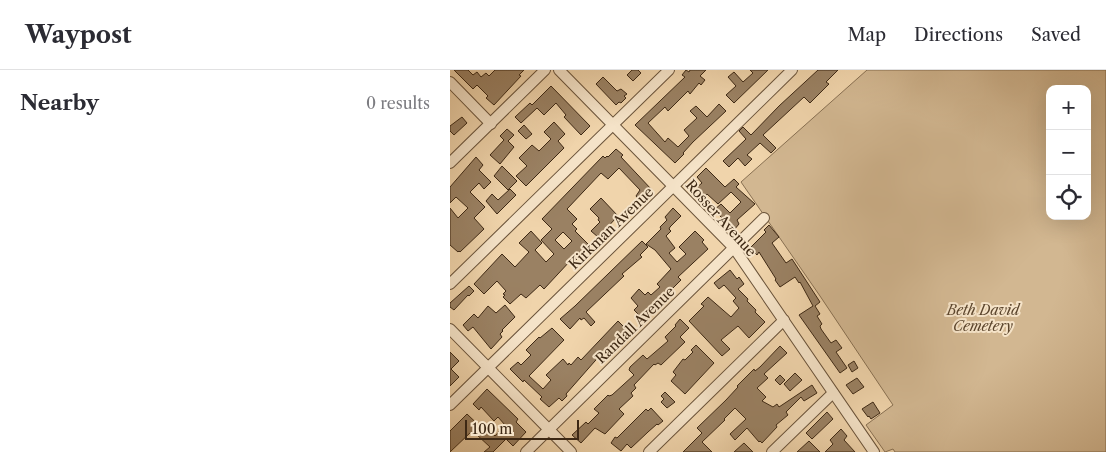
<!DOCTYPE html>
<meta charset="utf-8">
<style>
body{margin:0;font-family:"Libre Caslon Text",serif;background:#f2f2f3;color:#2b2b33}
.controls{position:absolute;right:15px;top:15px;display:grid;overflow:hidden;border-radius:10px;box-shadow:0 5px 20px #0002}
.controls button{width:45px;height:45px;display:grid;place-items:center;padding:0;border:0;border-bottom:1px solid #e1e1e2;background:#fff;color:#2b2b33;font:25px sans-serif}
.scale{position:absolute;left:15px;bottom:12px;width:114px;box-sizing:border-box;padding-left:5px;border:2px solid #3d2814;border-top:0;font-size:14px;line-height:18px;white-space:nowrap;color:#3d2814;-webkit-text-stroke:4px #f5e3c8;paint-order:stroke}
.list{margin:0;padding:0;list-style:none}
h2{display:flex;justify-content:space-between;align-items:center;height:65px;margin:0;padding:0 20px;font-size:21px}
h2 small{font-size:16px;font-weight:400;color:#7c7c81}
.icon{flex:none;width:28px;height:28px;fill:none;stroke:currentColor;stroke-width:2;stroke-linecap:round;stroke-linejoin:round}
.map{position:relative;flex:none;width:656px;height:382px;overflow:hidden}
header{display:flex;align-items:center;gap:30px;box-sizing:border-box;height:70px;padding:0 25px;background:#fff;border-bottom:1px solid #e1e1e2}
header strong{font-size:24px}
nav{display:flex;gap:28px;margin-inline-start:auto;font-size:18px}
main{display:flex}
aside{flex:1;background:#fff}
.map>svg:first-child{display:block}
</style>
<header>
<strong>Waypost</strong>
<nav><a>Map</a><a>Directions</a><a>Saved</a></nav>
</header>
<main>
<aside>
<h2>Nearby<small>0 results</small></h2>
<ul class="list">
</ul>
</aside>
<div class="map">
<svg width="656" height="382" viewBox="0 0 656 382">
<rect width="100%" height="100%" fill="#f0d4ab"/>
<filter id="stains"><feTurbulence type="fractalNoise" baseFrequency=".004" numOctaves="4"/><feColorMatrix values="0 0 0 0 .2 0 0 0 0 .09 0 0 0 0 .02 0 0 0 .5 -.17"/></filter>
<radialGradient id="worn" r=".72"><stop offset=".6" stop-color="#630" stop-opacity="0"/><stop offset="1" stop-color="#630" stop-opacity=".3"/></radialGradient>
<path fill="#d2b791" stroke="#887052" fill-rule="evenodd" d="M417,0H656V382H445L443,379L435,382L416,355L443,335L370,226L291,112ZM600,19H637V146H600Z"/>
<g fill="#9a8163" stroke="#3d2814" fill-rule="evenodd">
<path d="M4,0H18L23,5L27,2L31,7L36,3L39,6L45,0H74L69,5L71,6L44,35L36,28L38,26L27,15L23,19Z"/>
<path d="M182,0H188L191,3L183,11L177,5Z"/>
<path d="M236,0L239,2L240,0H256L250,6L255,10L251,15L249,13L240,24L238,21L218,41L215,37L198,53L215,72L218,68L228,77L239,66L234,60L247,48L240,41L246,36L257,47L269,34L276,41L243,72L233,83L234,84L225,93L185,55L235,7L232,5Z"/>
<path d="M300,0H318L284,33L276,25L286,16L278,7L284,2L293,12L303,3Z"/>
<path d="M368,0H388L376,12L379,14L360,33L354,27L313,65L326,78L321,83L310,73L297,85L302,89L295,96L288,88L279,97L273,91L296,69L289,61L293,57L301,65L329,36Z"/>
<path d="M153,7L167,21L171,19L177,24L174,26L176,28L171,33L169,32L166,35L146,14Z"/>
<path d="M101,16L140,56L131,65L114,47L116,45L106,33L94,45L87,38L71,53L65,47L80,33L82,35Z"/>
<path d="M12,47L17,53L4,65L0,61V56Z"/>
<path d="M104,52L115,64L108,71L114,78L76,116L66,106L77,96L69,88L82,75L89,81L101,69L94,62Z"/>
<path d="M74,55L82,64L76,69L68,61Z"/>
<path d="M57,59L64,65L58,71L64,77L50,94L40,85L54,70L50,66Z"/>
<path d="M166,79L173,85L171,87L202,120L190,131L186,126L190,120L169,98L158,109L151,103L117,139L127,149L122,154L127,159L125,161L140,176L123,193L121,190L94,219L90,215L76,228L71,224L60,234L53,227L55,225L53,224L56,221L47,211L34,224L24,214L52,184L65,197L79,182L69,173L81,161L92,173L85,180L96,192L104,184L91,170L102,159L92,149L153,86L155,88L157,86L158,87ZM113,162L122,171L114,179L105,170Z"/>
<path d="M26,87L33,95L29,100L41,112L34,119L29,113L20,122L35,137L24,148L34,159L10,182L9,181L8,182L0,175V138L8,148L18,138L6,127L0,133V117Z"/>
<path d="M52,96L67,111L58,120L44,106Z"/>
<path d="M256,98L275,117L284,109L289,114L286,117L305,134L287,150L289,154L284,160L264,140L271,134L280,143L291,132L281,122L268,134L257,124L253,129L251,127L250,128L245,124L247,123L245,121L246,118L252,113L247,107Z"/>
<path d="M60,119L66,125L47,144L36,131L42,124L48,130Z"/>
<path d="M151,128L168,146L148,167L141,161L150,152L148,150L149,148L140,139Z"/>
<path d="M223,138L231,146L220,157L219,159L221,161L216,166L225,178L219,183L227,192L236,184L229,177L245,161L254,170L252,172L258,179L228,207L231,210L217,224L219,226L218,228L194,250L184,240L188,236L181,228L189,219L195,225L198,222L201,225L210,217L207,214L221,199L205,180L196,174L211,159L210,157L217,150L215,147Z"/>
<path d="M319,155L329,167L322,173L336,193L342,189L370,232L365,236L370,244L367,246L372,254L370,256L371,259L381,273L386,270L392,278L386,282L397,298L390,303L349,245L363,236L350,212L349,213L345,207L330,217L325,210L326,209L309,182L307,185L300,178L316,162L314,160Z"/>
<path d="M192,171L198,177L190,185L192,187L172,204L174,206L136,242L145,252L141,256L134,248L131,250L130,248L120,259L110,249L125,236Z"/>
<path d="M280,200L287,209L289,207L294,214L288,219L298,229L297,231L306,240L305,242L315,252L299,268L288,256L271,270L280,279L272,286L239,251L254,236L251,234L258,227L281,247L289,238L283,231L286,228L274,215L269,219L264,213Z"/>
<path d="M19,216L24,221L19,226L18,225L4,240L0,237V233Z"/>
<path d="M55,235L65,247L52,260L53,261L50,264L52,267L41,279L23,257L18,261L13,255L24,244L28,248L38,236L46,243Z"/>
<path d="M230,249L239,258L230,267L235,272L211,295L208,293L205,295L204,294L184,315L186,318L181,323L183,326L169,339L174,344L155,364L145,358L131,373L122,365L136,352L138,354L149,343L144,339L158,325L159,326L162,325L184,305L179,300L180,297L193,285L197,289L218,271L215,267L226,256L225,255Z"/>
<path d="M168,251L181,264L166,275L165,274L154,285L152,283L116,324L117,326L112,331L109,328L99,337L90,329L92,327L74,310L73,312L60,299L68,292L71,295L81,285L76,280L89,267L90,268L102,258L114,270L79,306L93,319L101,310L96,305L113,289L118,295L119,293L121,295L128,287L131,290Z"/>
<path d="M246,275L264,293L235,324L221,311L226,305L223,302L233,289L235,290L243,282L241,280Z"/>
<path d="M330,276L337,283L314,304L318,308L307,318L316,327L312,331L323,337L327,334L329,337L362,315L367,323L354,331L351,327L336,342L338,345L326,355L327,357L312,373L310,371L309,372L297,358L285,370L280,364L296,349L285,338L274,349L275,350L252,372L262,382H233L252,363L247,358L276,330L288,317L287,316L304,299L305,301L310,297Z"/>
<path d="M0,282L9,291L1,299L9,307L0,316Z"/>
<path d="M404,291L408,298L402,302L398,295Z"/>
<path d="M345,303L352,310L340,321L334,314Z"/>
<path d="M330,305L335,310L330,315L325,310Z"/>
<path d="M407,308L414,317L403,324L396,315Z"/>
<path d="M37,319L68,349L66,352L76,362L63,376L56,369L43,382H34L40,377L26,364L24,366L21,362L0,382V361L17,344L38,364L40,361L45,366L55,355L48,347L44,351L31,337L29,340L23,334Z"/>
<path d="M215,322L225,332L217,338L211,332L214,329L211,326Z"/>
<path d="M423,332L430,343L421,349L419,346L418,347L412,339Z"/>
<path d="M201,338L213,351L208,355L207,354L198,362L181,378L177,374L171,381L161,373L165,367L167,368L196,339L198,341Z"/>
<path d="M377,342L383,349L362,369L356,363Z"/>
<path d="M391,359L397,366L394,370L405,382H375L383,374L380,370Z"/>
<path d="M359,371L370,382H347Z"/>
<path d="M294,373L303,382H284Z"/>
</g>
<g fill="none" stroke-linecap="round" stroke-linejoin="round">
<defs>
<g id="minor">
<path d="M109,0L284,178L424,382"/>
<path d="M0,12L41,54"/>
<path d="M0,93L95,0"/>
<path d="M0,214L219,0"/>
<path d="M0,259L121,382"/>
<path d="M0,335L342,0"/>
<path d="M76,382L314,148"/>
<path d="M199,382L334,250"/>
<path d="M322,382L383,323"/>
</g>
</defs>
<use href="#minor" stroke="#6a533a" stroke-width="12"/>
<use href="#minor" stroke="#f5e3c8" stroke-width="10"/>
</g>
<g text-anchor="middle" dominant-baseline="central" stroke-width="4" stroke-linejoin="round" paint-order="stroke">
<g font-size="14" fill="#3d2814" stroke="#f5e3c8">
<text transform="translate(271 148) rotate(48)">Rosser Avenue</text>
<text transform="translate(161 158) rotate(-44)">Kirkman Avenue</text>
<text transform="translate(185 255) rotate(-44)">Randall Avenue</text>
</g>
<g font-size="14" font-style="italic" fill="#5b452d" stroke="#f5e3c8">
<text x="533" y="240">Beth David<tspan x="533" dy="16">Cemetery</tspan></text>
</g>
</g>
<rect width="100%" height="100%" filter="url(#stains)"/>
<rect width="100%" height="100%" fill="url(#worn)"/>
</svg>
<div class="controls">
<button>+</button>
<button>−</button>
<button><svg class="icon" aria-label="locate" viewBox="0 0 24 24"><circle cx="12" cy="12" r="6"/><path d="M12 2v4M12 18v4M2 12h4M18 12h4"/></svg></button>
</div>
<div class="scale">100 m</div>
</div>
</main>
